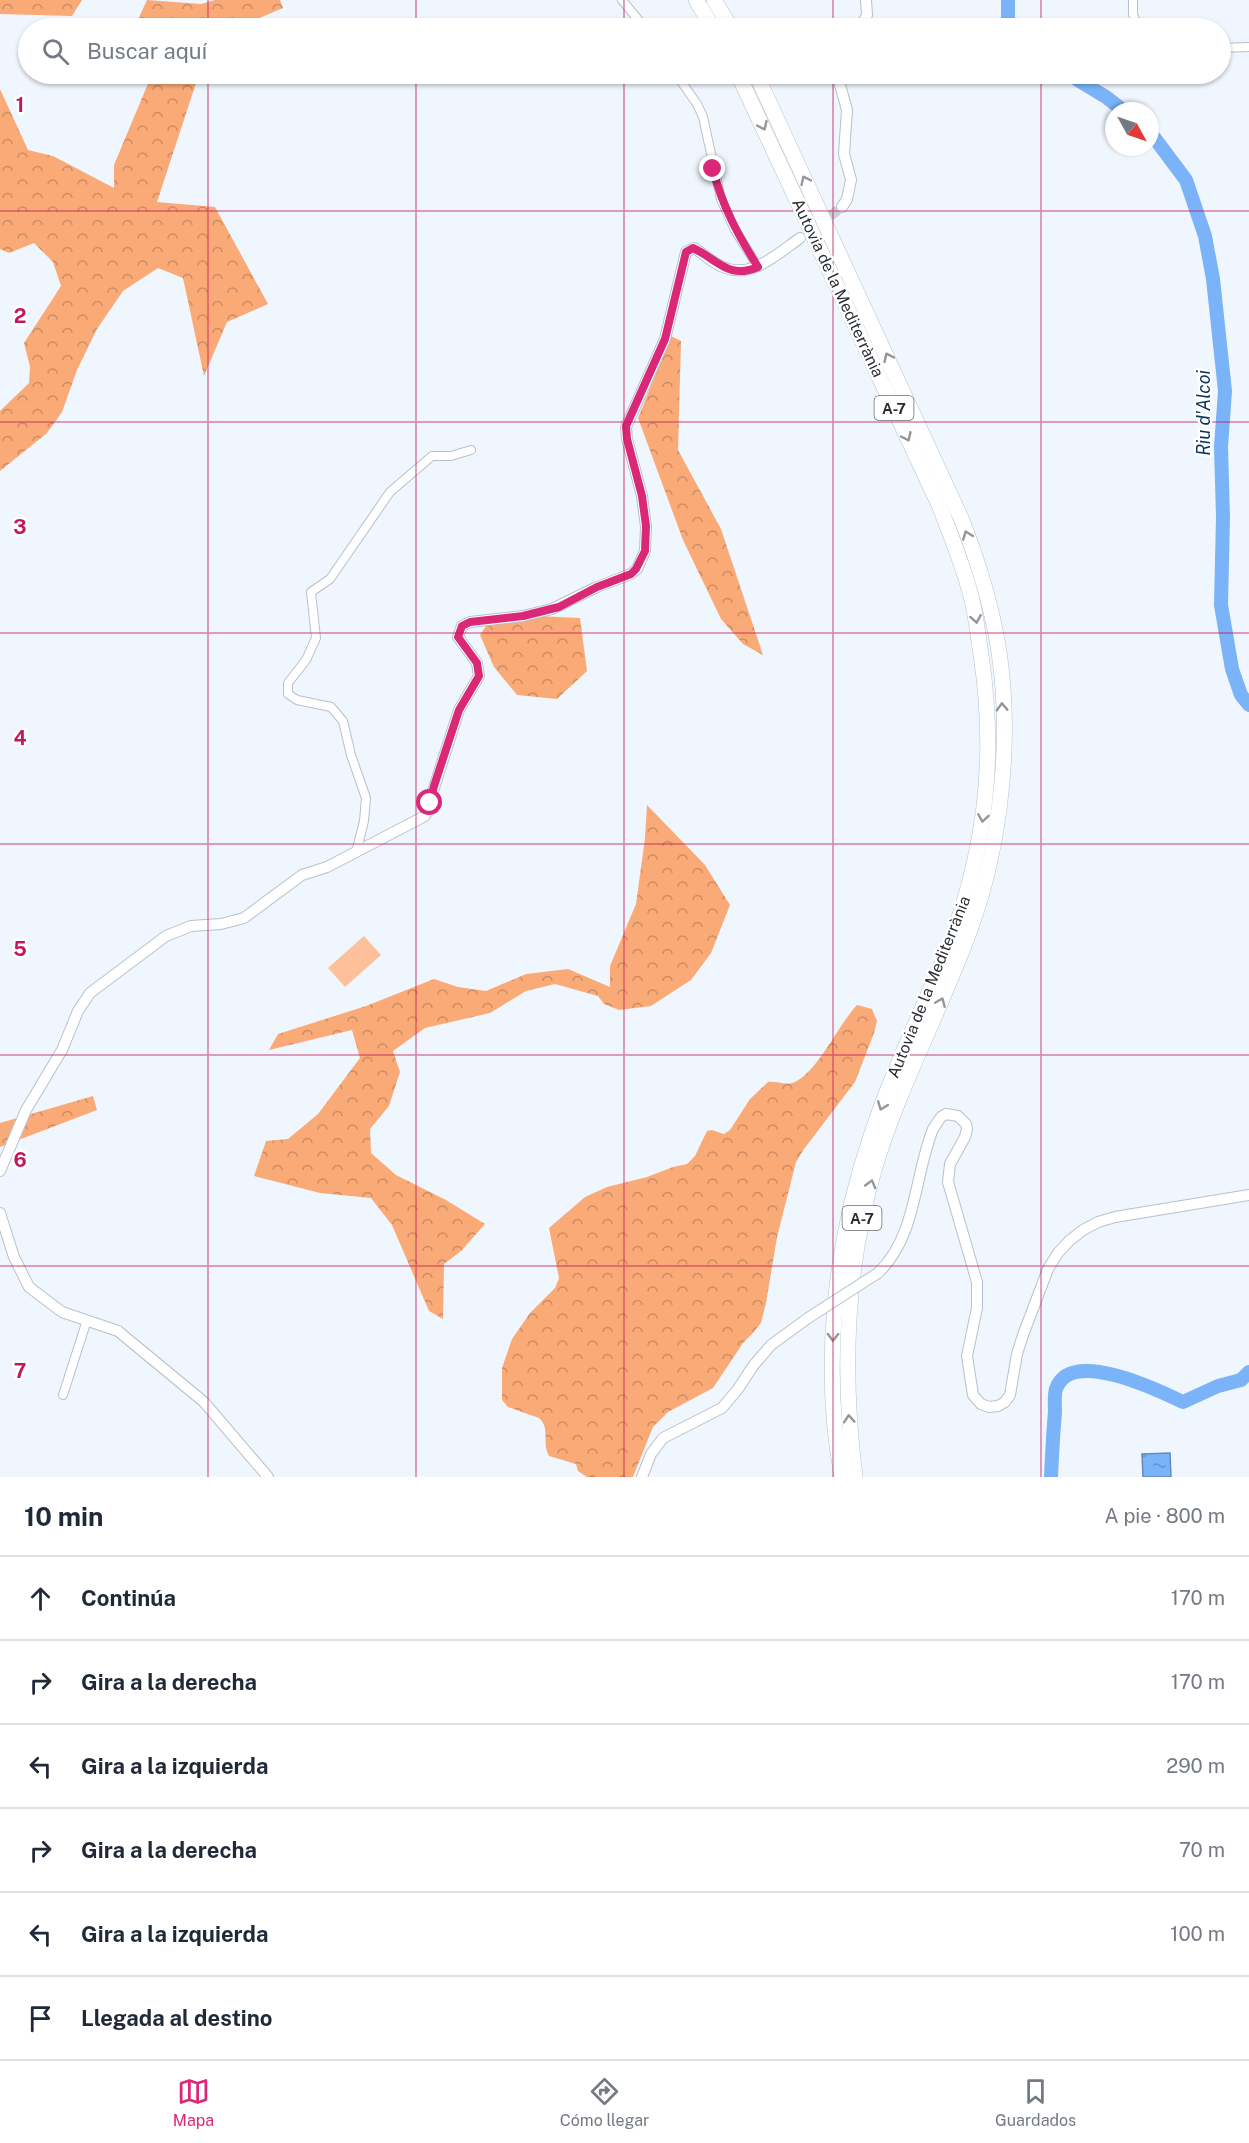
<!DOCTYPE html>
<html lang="es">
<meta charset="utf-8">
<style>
body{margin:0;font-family:"Public Sans",sans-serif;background:#f2f2f3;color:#1f2937}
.compass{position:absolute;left:1105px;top:102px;width:54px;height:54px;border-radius:50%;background:#fff;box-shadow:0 2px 4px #0004;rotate:130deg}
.stop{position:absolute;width:18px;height:18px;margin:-14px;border:4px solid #db2777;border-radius:50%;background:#fff}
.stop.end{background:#db2777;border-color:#fff;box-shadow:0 2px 6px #0008}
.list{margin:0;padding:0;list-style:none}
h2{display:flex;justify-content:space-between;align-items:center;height:78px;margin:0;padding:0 24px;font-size:26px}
h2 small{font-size:20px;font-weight:400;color:#747a83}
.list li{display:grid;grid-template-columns:39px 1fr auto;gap:18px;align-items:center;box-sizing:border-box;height:84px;padding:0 24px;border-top:2px solid #e0e1e3}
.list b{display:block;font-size:22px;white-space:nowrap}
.list em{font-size:20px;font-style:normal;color:#747a83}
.icon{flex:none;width:33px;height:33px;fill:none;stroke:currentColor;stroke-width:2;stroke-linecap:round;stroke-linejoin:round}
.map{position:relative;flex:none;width:1249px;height:1477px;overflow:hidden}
.search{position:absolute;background:#fff;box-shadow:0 2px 4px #0004;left:18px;right:18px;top:18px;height:66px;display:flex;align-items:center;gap:15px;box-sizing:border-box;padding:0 21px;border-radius:33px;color:#747a83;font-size:22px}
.sheet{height:582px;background:#fff}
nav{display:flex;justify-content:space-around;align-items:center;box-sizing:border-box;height:84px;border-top:2px solid #e0e1e3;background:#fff;font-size:16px;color:#747a83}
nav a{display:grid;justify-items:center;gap:3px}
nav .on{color:#db2777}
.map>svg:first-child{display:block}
</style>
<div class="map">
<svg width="1249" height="1477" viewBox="0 0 1249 1477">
<defs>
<pattern id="forest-crowns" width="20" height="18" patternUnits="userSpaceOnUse" patternTransform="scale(1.5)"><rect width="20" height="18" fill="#faaa77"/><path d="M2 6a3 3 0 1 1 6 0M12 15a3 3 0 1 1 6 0" fill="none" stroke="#cb8b62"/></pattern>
<pattern id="water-ripples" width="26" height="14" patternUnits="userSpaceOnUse" patternTransform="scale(1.5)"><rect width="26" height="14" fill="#7ab3f8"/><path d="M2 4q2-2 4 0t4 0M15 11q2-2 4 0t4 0" fill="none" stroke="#6492c9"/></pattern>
</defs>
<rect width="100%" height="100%" fill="#f0f6fe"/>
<path fill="#fec09b" d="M364,936L381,955L345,987L328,968Z"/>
<g fill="url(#forest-crowns)">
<path d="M0,0H82L72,16L0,14Z"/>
<path d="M147,0L201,4L215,0H280L283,8L236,28H134Z"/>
<path d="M152,74H199L157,202L215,207L268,304L227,322L204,376L183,278L158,268L123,291L97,329L77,370L62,412L47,433L0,471V411L29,383L30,367L24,343L61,286L53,262L34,243L9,253L0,249V89L28,150L53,156L114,188V165Z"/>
<path d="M671,336L681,341L678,450L721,529L763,655L743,644L721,619L683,540L638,418Z"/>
<path d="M494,614L580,618L587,671L557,699L517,695L494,667L480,635Z"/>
<path d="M647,805L705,865L730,905L711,953L691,980L651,1006L619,1010L604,1004L598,996L555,984L526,991L490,1013L425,1028L393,1051L400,1072L389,1106L370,1129L371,1153L396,1175L446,1200L485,1224L461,1251L444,1264L443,1319L429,1311L392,1225L371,1198L320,1193L254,1176L266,1141L288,1139L318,1114L360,1058L352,1030L269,1050L278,1034L366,1006L434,979L458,987L486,991L526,974L568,969L610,987V966L636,904L645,838Z"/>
<path d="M857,1005L872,1009L877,1021L874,1033L855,1082L804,1149L796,1162L777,1237L766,1303L761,1323L751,1335L743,1343L713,1388L668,1412L653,1427L633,1477H587L578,1471L576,1464L549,1456C541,1442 551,1429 539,1418L508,1407L502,1400V1368L512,1339L530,1313L555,1288L559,1278L549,1228L585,1197L607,1187L647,1177L673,1167L687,1164L695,1156L707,1131L712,1130L724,1134L730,1130L750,1099L768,1082C777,1081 786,1086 795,1082C819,1070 838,1025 857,1005Z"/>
<path d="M93,1096L97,1110L0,1147V1123Z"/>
</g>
<path fill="url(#water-ripples)" stroke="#628bbd" stroke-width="1.5" d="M1170,1453L1171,1477H1143L1142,1454Z"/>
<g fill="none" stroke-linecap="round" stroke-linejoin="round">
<g stroke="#7ab3f8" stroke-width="14">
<path d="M1008,0V24L1012,28"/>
<path d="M1068,74L1106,97L1124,111"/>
<path d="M1150,132L1186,180L1205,236L1213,279L1225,391L1221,447L1223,517L1221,605L1232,669L1241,695L1249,705"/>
<path d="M1051,1477C1052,1455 1053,1434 1055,1412C1055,1405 1054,1395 1056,1389C1070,1347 1158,1390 1183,1402L1218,1386L1241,1380L1249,1372"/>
</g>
<path stroke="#c8ced5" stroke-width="10" stroke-dasharray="10 5" stroke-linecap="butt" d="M818,225L842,207"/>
<defs>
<g id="street">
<path d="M622,0L645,28"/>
<path d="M1133,0V14L1138,28"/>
<path d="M1220,48L1249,47"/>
<path d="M676,74L697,104L703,117L721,199L735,230L758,267"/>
<path d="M356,853L364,821L366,798L351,755L343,721L331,707L297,700L288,694V683L306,660L316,638L311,592L330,579L390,492L432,456H451L471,450"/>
<path d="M63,1395L87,1320"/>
</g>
<g id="secondary">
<path d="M860,28L867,15L866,0"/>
<path d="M837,74L847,110L844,154L851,180L847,199L842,207"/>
<path d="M0,1171L26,1110L62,1050L78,1011L90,993L166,936L191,926L221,924L244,918L302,875L327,867L425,816L459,710L479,676L477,663L458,637L462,626L470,622L523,616L552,609L597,587L631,574L637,569L645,551L646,527L642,496L627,439L626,427L665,339L686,252L694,248C703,253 711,262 721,266C750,281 777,254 800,238"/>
<path d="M0,1213L14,1257L29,1287L62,1312L118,1331L204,1402L268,1477"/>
<path d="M878,1273C917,1236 914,1176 933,1129L941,1117L946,1114L958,1116L966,1124L967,1129L965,1137L950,1164L948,1182L977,1282V1308L967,1356L973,1395L981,1404L989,1407L998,1406L1005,1402L1010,1395L1017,1354L1023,1335L1048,1269L1058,1253L1069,1241L1083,1230L1098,1222L1115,1217L1249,1195"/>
<path d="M642,1477L651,1454L663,1438L722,1408L738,1389L753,1366L771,1345L808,1318"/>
</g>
<g id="highway">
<path d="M696,0L713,28"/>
<path d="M714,0L731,28"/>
<path d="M738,74L939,505C951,535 963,565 971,596C976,615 978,635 981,655C996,755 986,844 952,939C925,1005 893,1069 871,1136C835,1242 821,1366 842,1477"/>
<path d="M756,74L961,518C978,561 992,606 999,652C1012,739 1001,843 971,927C942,1008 900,1084 875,1167C845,1268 842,1373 855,1477"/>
</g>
</defs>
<use href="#street" stroke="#b6c1cd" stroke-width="10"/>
<use href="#secondary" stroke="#b6c1cd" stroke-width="12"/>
<use href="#highway" stroke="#b6c1cd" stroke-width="16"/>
<use href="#street" stroke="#fff" stroke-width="8"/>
<use href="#secondary" stroke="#fff" stroke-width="10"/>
<use href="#highway" stroke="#fff" stroke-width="15"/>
<defs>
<path id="secondary-bridge" d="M808,1318L878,1273"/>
</defs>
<use href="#secondary-bridge" stroke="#b6c1cd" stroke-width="12" stroke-linecap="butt"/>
<use href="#secondary-bridge" stroke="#fff" stroke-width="10"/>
</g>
<defs><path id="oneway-chevron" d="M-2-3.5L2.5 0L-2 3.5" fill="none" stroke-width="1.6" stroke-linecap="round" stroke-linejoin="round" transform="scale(1.5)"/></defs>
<g stroke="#949699">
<use href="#oneway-chevron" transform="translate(763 126) rotate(65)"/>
<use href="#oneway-chevron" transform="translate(805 180) rotate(-115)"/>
<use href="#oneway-chevron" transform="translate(888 357) rotate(-115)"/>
<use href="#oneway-chevron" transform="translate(907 437) rotate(65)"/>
<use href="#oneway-chevron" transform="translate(967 535) rotate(-111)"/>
<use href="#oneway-chevron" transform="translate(976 619) rotate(80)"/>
<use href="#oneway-chevron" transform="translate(1002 707) rotate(-92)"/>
<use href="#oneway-chevron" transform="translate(983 818) rotate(99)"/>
<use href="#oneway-chevron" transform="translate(941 1002) rotate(-67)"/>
<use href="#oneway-chevron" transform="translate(882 1106) rotate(111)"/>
<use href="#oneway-chevron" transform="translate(871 1184) rotate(-75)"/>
<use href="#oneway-chevron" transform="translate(833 1337) rotate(91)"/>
<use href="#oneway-chevron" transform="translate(849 1419) rotate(-94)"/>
</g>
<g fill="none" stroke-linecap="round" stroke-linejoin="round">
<path stroke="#db2777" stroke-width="8" d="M430,803L434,786L459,710L479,676L477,663L458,637L462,626L470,622L523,616L559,607L597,587L631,574L636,569L645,551L646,526L642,496L627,439L626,426L665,339L686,252L693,248C717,259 728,280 758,267C738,235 722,206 713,169"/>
</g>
<path fill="none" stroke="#c2185b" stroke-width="1.5" stroke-opacity="0.55" d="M208,0V28M416,0V28M624,0V28M833,0V28M1041,0V28M208,74V1477M416,74V1477M624,74V1477M833,74V1477M1041,74V1477M0,211H1249M0,422H1249M0,633H1249M0,844H1249M0,1055H1249M0,1266H1249"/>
<g text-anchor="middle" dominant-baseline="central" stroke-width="5" stroke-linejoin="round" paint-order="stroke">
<g fill="#fff" stroke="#6a6d70" stroke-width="1.5">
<rect x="874.5" y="396" width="39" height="24" rx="4.5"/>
<rect x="842.5" y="1206" width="39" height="24" rx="4.5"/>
</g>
<g font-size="15" font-weight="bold" fill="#2a2e33">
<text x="894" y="408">A-7</text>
<text x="862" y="1218">A-7</text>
</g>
<g font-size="16" fill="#2a2e33" stroke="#fff">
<text transform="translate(838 288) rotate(65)">Autovia de la Mediterrània</text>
<text transform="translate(929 987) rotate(-68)">Autovia de la Mediterrània</text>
</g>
<g font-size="18" font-style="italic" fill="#0b335e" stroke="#fff">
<text transform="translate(1203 413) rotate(-90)">Riu d'Alcoi</text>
</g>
</g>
<g font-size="20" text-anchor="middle" font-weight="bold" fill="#c2185b" stroke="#fff" stroke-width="5" stroke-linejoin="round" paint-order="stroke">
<text x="20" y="112">1</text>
<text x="20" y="323">2</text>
<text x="20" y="534">3</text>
<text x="20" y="745">4</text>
<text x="20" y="956">5</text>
<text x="20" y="1167">6</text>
<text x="20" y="1378">7</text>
</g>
</svg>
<svg class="compass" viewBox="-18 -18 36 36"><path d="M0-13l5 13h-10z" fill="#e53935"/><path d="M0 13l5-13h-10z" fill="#747a83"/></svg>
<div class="stop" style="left:430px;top:803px"></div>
<div class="stop end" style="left:713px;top:169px"></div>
<div class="search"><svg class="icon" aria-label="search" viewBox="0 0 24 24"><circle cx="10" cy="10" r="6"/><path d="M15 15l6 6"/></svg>Buscar aquí</div>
</div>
<section class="sheet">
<h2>10 min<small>A pie · 800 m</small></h2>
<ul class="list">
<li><svg class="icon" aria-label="ahead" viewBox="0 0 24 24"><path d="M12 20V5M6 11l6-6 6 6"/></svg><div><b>Continúa</b></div><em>170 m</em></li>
<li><svg class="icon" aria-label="right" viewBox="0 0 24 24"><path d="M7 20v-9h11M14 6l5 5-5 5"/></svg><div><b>Gira a la derecha</b></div><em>170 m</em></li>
<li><svg class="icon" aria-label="left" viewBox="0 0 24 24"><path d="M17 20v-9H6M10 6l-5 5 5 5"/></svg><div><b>Gira a la izquierda</b></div><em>290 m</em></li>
<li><svg class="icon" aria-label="right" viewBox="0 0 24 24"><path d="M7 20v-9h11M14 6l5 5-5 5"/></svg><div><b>Gira a la derecha</b></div><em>70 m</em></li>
<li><svg class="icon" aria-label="left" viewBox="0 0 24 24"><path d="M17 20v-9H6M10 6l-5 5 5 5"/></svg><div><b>Gira a la izquierda</b></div><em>100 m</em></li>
<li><svg class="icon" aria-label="arrive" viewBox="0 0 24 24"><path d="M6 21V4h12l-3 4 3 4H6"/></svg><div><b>Llegada al destino</b></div></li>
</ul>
</section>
<nav>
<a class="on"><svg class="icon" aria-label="map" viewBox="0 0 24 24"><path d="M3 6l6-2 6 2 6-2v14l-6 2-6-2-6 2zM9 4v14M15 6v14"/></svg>Mapa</a>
<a><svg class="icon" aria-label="directions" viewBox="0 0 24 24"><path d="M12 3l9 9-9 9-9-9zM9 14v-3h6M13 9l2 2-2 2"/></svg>Cómo llegar</a>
<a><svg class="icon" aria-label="saved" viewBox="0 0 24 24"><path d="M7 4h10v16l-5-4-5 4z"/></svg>Guardados</a>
</nav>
